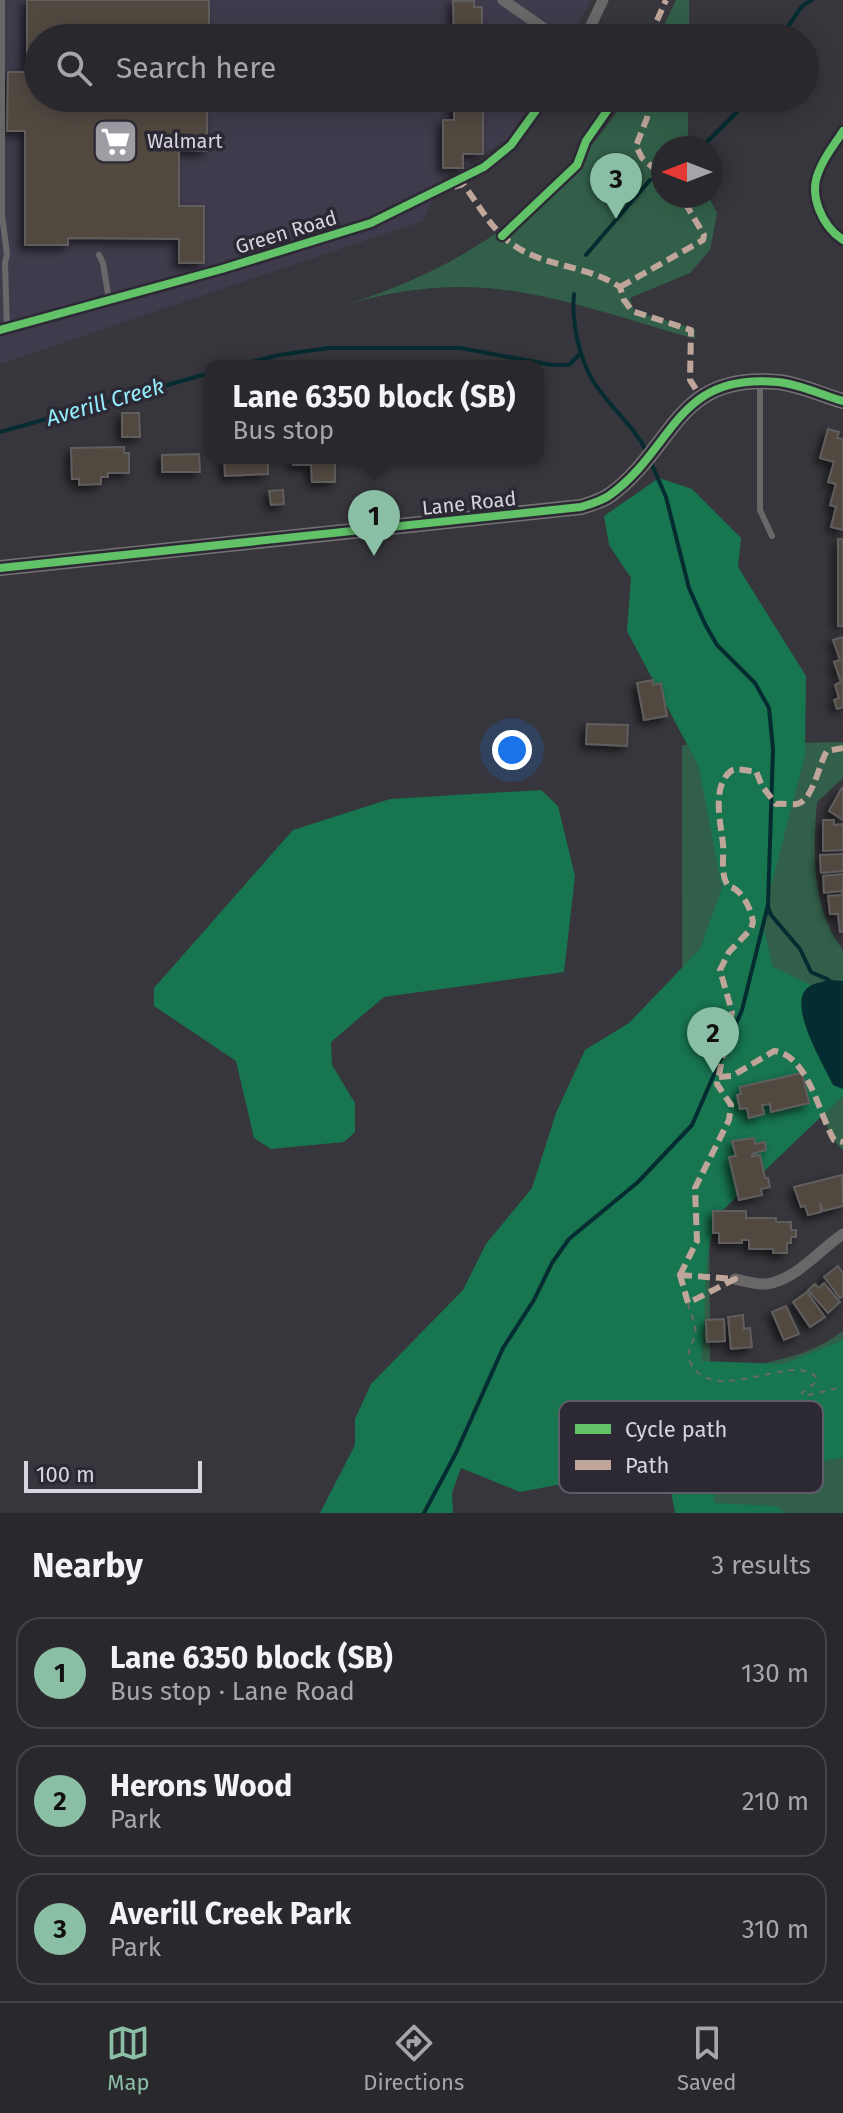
<!DOCTYPE html>
<meta charset="utf-8">
<style>
body{margin:0;font-family:"Fira Sans",sans-serif;background:#313035;color:#f1f3f6}
.compass{position:absolute;left:651px;top:136px;width:72px;height:72px;border-radius:50%;background:#29282d;box-shadow:0 4px 20px #0003;rotate:270deg}
.scale{position:absolute;left:24px;bottom:20px;width:178px;box-sizing:border-box;padding-left:8px;border:4px solid #d6d4dc;border-top:0;font-size:22px;line-height:28px;white-space:nowrap;color:#d6d4dc;-webkit-text-stroke:6px #2c2935;paint-order:stroke}
.you{position:absolute;left:512px;top:750px;width:28px;height:28px;margin:-20px;border:6px solid #fff;border-radius:50%;background:#1a73e8;box-shadow:0 0 0 12px #1a73e833}
.badge{display:grid;place-items:center;width:52px;height:52px;border-radius:50%;background:#8abfa5;color:#111;font-size:26px;font-weight:700}
.pin{position:absolute;translate:-50% -66px;filter:drop-shadow(0 2px 4px #0008)}
.pin::after{content:'';position:absolute;top:42px;width:28px;height:24px;background:inherit;clip-path:polygon(0 0,100% 0,50% 100%)}
.popup{position:absolute;left:204px;top:360px;width:340px;height:104px;box-sizing:border-box;display:grid;place-content:center;border-radius:16px;background:#29282d;filter:drop-shadow(0 2px 6px #0005);font-size:26px;white-space:nowrap;color:#a5a6aa}
.popup b{font-size:30px;color:#f1f3f6}
.popup::after{content:'';position:absolute;left:50%;top:100%;margin-left:-16px;border:16px solid transparent;border-top-color:#29282d}
.list{margin:0;padding:0;list-style:none}
h2{display:flex;justify-content:space-between;align-items:center;height:104px;margin:0;padding:0 32px;font-size:34px}
h2 small{font-size:26px;font-weight:400;color:#a5a6aa}
.list li{display:grid;grid-template-columns:52px 1fr auto;gap:24px;align-items:center;box-sizing:border-box;height:112px;margin:0 16px 16px;padding:0 16px;border:2px solid #454449;border-radius:24px}
.list b{display:block;font-size:30px;white-space:nowrap}
.list p{margin:0;font-size:26px;white-space:nowrap;color:#a5a6aa}
.list em{font-size:26px;font-style:normal;color:#a5a6aa}
.icon{flex:none;width:44px;height:44px;fill:none;stroke:currentColor;stroke-width:2;stroke-linecap:round;stroke-linejoin:round}
.map{position:relative;flex:none;width:843px;height:1513px;overflow:hidden}
.search{position:absolute;background:#29282d;box-shadow:0 4px 20px #0003;left:24px;right:24px;top:24px;height:88px;display:flex;align-items:center;gap:20px;box-sizing:border-box;padding:0 28px;border-radius:44px;color:#a5a6aa;font-size:30px}
.sheet{height:488px;background:#29282d}
nav{display:flex;justify-content:space-around;align-items:center;box-sizing:border-box;height:112px;border-top:2px solid #454449;background:#29282d;font-size:22px;color:#a5a6aa}
nav a{display:grid;justify-items:center;gap:4px}
nav .on{color:#8abfa5}
.map>svg:first-child{display:block}
</style>
<div class="map">
<svg width="843" height="1513" viewBox="0 0 843 1513">
<defs>
<filter id="shadow"><feDropShadow dx="-4.5" dy="4.5" stdDeviation="4" flood-color="#0009"/></filter>
</defs>
<rect width="100%" height="100%" fill="#37363c"/>
<path fill="#403b4c" d="M0,0H591L572,38H38V98H535L507,139L442,179L423,221L0,364Z"/>
<g fill="#325f49">
<path d="M676,0H689V38H658Z"/>
<path d="M626,98H688V148H663V196H708L717,213L710,250L690,273L630,298L634,311L695,329V339C627,320 557,294 487,288C439,284 393,291 348,304C467,266 557,204 626,98Z"/>
<path d="M843,742V778L817,802C813,853 811,907 843,950V1150L831,1138L807,1068L709,1173L710,1372C754,1365 806,1360 843,1331V1513H683L682,745Z"/>
</g>
<g fill="#177550">
<path d="M659,478L692,489L741,538L738,567L806,676L805,755L762,921L773,967L815,987L843,980V1096L724,1209C721,1216 715,1223 713,1231C701,1270 708,1319 701,1361L784,1364L843,1340V1457L715,1486L714,1503L776,1506L786,1513H675L671,1491L619,1473L520,1492L461,1468L452,1493L453,1513H320L355,1445V1419L371,1384L463,1290L486,1244L532,1188L556,1113L585,1050L629,1023L700,949L722,888L699,767L627,631L631,578L609,545L604,516Z"/>
<path d="M541,790L558,806L575,876L564,972L384,997L331,1042L332,1065L355,1103V1132L344,1142L271,1149L254,1138L236,1061L154,1006V988L293,830L390,799Z"/>
</g>
<path fill="#052c31" d="M829,980L843,981V1089L833,1085C824,1065 784,1001 810,986C815,983 823,982 829,980Z"/>
<g fill="none" stroke-linecap="round" stroke-linejoin="round">
<g stroke="#052c31" stroke-width="4">
<path d="M780,38L802,6L812,0"/>
<path d="M701,148L751,98"/>
<path d="M586,255L650,180"/>
<path d="M574,294C571,321 579,357 593,381C609,407 633,424 647,452"/>
<path d="M236,366L279,355L329,348H460L552,365H569L581,353"/>
<path d="M0,432L210,373"/>
<path d="M768,907L771,915L800,949L811,972L829,980"/>
<path d="M424,1513L456,1453L503,1348L534,1300L552,1263L569,1239L638,1182L692,1125L742,1010L768,905L773,749L769,708L755,683L717,645L705,624L689,588L666,497L650,460"/>
</g>
</g>
<g fill="#514940" stroke="#605d5e" stroke-width="2" filter="url(#shadow)">
<path d="M27,0H209V38H38V98H199V110H207V151L179,150V206H204V263H179V239L68,238V245H25V131H7L8,72H27Z"/>
<path d="M453,1H474V7H482V38H454Z"/>
<path d="M454,98H483V154H463V168H443V120H454Z"/>
<path d="M122,413H139L140,437H122Z"/>
<path d="M828,429L839,432L837,438L843,439V530L831,527L836,507L830,505L836,484L828,482L834,462L820,458Z"/>
<path d="M124,447V453H129V473H108V477H101V484L79,485V479H72L71,448Z"/>
<path d="M199,454L200,472H162V455Z"/>
<path d="M224,458H268V474L225,476Z"/>
<path d="M293,458H335V482H312L311,465H293Z"/>
<path d="M283,490L284,504L271,505L269,491Z"/>
<rect x="838" y="539" width="5" height="87"/>
<path d="M843,637V707L837,709L834,700L839,698L835,685L841,682L834,662L840,660L833,640Z"/>
<path d="M653,680V685L661,683L667,716L644,720L637,683Z"/>
<path d="M587,724L628,725L627,746L586,744Z"/>
<path d="M842,788L843,789V820L829,811Z"/>
<path d="M823,820H834V825L843,824V850L823,851Z"/>
<path d="M843,854V871L821,873L820,855Z"/>
<path d="M843,874V894L841,891L824,893L823,876Z"/>
<path d="M843,895V932H840L838,914H830L828,896Z"/>
<path d="M802,1073L809,1103L771,1112L770,1104L762,1105L764,1114L749,1118L747,1108L740,1109L737,1095L741,1094L740,1087Z"/>
<path d="M754,1138L755,1144L765,1142L766,1150L752,1154V1156L760,1155L765,1178H768L770,1187L761,1189L762,1195L739,1200L729,1157L736,1156L732,1141Z"/>
<path d="M842,1175L843,1206L823,1211L820,1203L821,1212L808,1215L805,1206L801,1207L794,1187Z"/>
<path d="M713,1211H746V1218H776V1222H791V1230H796V1237H791V1243H787V1253H773V1249H749V1240H742V1243H719V1233H713Z"/>
<path d="M838,1266L843,1273V1296L840,1298L824,1277Z"/>
<path d="M824,1283L840,1302L828,1313L808,1290L815,1284L819,1288Z"/>
<path d="M807,1292L825,1317L810,1327L793,1302Z"/>
<path d="M786,1306L799,1334L784,1340L772,1312Z"/>
<path d="M743,1315L744,1329L750,1328L752,1347L731,1349L728,1317Z"/>
<path d="M724,1319L725,1341L707,1342L706,1320Z"/>
</g>
<g fill="none" stroke-linecap="round" stroke-linejoin="round">
<path stroke="#6a696b" stroke-width="2" stroke-dasharray="6 6" stroke-linecap="butt" d="M688,1303C689,1311 694,1319 695,1327C698,1340 684,1348 690,1362C712,1409 795,1350 817,1378L815,1383L802,1393L804,1396L843,1387"/>
<g stroke="#6a6768" stroke-width="6">
<path d="M2,0V215L7,254L5,263L7,328"/>
<path d="M99,255L103,263L109,300"/>
<path d="M760,383V510L772,536"/>
</g>
<g stroke="#6a6768" stroke-width="11">
<path d="M503,0L558,38"/>
<path d="M585,38L603,0"/>
<path d="M843,131C835,144 824,157 819,171C808,195 822,226 843,240"/>
<path d="M0,330L222,269L371,223L484,167L511,145L545,98"/>
<path d="M735,1279C745,1281 757,1285 767,1284C797,1279 819,1250 843,1234"/>
</g>
<path stroke="#757273" stroke-width="16" d="M0,568L581,507C591,504 602,501 610,495C675,448 675,372 778,382C799,384 822,395 843,401"/>
<g stroke="#c0a59a" stroke-width="6" stroke-dasharray="12 6" stroke-linecap="butt">
<path d="M655,38V25L666,0"/>
<path d="M649,98L647,118L636,146L642,158L663,176"/>
<path d="M454,187L463,184C480,206 491,230 515,246C545,267 587,265 620,287L624,300L632,311L691,330L690,380L701,397"/>
<path d="M620,287L703,240L704,235L681,196"/>
<path d="M719,1077L732,1076L774,1051C808,1055 819,1114 834,1140L843,1142"/>
<path d="M680,1275L697,1241L695,1188L729,1120L731,1105L717,1084L732,1012L720,970L729,952L751,929L753,922C751,910 745,896 735,889C730,886 729,888 726,882C721,872 724,855 723,844C721,824 711,786 731,771C738,767 748,772 756,771L762,786L776,804C782,803 791,805 797,804C813,801 819,763 827,751L843,748"/>
<path d="M680,1275L735,1279L688,1303Z"/>
</g>
<defs>
<g id="cycleway">
<path d="M843,131C835,144 824,157 819,171C808,195 822,226 843,240"/>
<path d="M502,236L577,165L586,141L616,98"/>
<path d="M0,330L222,269L371,223L484,167L511,145L545,98"/>
<path d="M0,568L581,507C591,504 602,501 610,495C675,448 675,372 778,382C799,384 822,395 843,401"/>
</g>
</defs>
<use href="#cycleway" stroke="#2c2935" stroke-width="13"/>
<use href="#cycleway" stroke="#61c268" stroke-width="8"/>
</g>
<defs>
<symbol id="supermarket-square" viewBox="-11 -11 22 22"><rect x="-9" y="-9" width="18" height="18" rx="4" fill="#9e9da4" stroke="#2c2935"/><path d="M-6-5.5h2.5l.6 2H6L4.5 2H-2.5L-4.4-4H-6ZM-1.5 3.2a1.3 1.3 0 1 0 .1 0ZM3 3.2a1.3 1.3 0 1 0 .1 0Z" fill="#fff"/></symbol>
</defs>
<g fill-rule="evenodd">
<use href="#supermarket-square" x="90" y="116" width="51" height="51"/>
</g>
<g text-anchor="middle" dominant-baseline="central" stroke-width="7" stroke-linejoin="round" paint-order="stroke">
<g font-size="20" fill="#d6d4dc" stroke="#2c2935" text-anchor="start">
<text x="147" y="141">Walmart</text>
</g>
<g font-size="20" fill="#d6d4dc" stroke="#2c2935">
<text transform="translate(286 232) rotate(-17)">Green Road</text>
<text transform="translate(469 503) rotate(-6)">Lane Road</text>
</g>
<g font-size="22" font-style="italic" fill="#94ecfa" stroke="#2c2935">
<text transform="translate(105 402) rotate(-16)">Averill Creek</text>
</g>
</g>
<rect x="559" y="1401" width="264" height="92" rx="12" fill="#2c2935" stroke="#5f5c67" stroke-width="2"/>
<rect x="575" y="1424" width="36" height="10" fill="#61c268"/>
<rect x="575" y="1460" width="36" height="10" fill="#c0a59a"/>
<g font-size="22" fill="#d6d4dc">
<text x="625" y="1437">Cycle path</text>
<text x="625" y="1473">Path</text>
</g>
</svg>
<svg class="compass" viewBox="-18 -18 36 36"><path d="M0-13l5 13h-10z" fill="#e53935"/><path d="M0 13l5-13h-10z" fill="#a5a6aa"/></svg>
<div class="scale">100 m</div>
<div class="you"></div>
<div class="pin badge" style="left:374px;top:556px">1</div>
<div class="popup"><b>Lane 6350 block (SB)</b>Bus stop</div>
<div class="pin badge" style="left:713px;top:1073px">2</div>
<div class="pin badge" style="left:616px;top:219px">3</div>
<div class="search"><svg class="icon" aria-label="search" viewBox="0 0 24 24"><circle cx="10" cy="10" r="6"/><path d="M15 15l6 6"/></svg>Search here</div>
</div>
<section class="sheet">
<h2>Nearby<small>3 results</small></h2>
<ul class="list">
<li><span class="badge">1</span><div><b>Lane 6350 block (SB)</b><p>Bus stop · Lane Road</p></div><em>130 m</em></li>
<li><span class="badge">2</span><div><b>Herons Wood</b><p>Park</p></div><em>210 m</em></li>
<li><span class="badge">3</span><div><b>Averill Creek Park</b><p>Park</p></div><em>310 m</em></li>
</ul>
</section>
<nav>
<a class="on"><svg class="icon" aria-label="map" viewBox="0 0 24 24"><path d="M3 6l6-2 6 2 6-2v14l-6 2-6-2-6 2zM9 4v14M15 6v14"/></svg>Map</a>
<a><svg class="icon" aria-label="directions" viewBox="0 0 24 24"><path d="M12 3l9 9-9 9-9-9zM9 14v-3h6M13 9l2 2-2 2"/></svg>Directions</a>
<a><svg class="icon" aria-label="saved" viewBox="0 0 24 24"><path d="M7 4h10v16l-5-4-5 4z"/></svg>Saved</a>
</nav>
